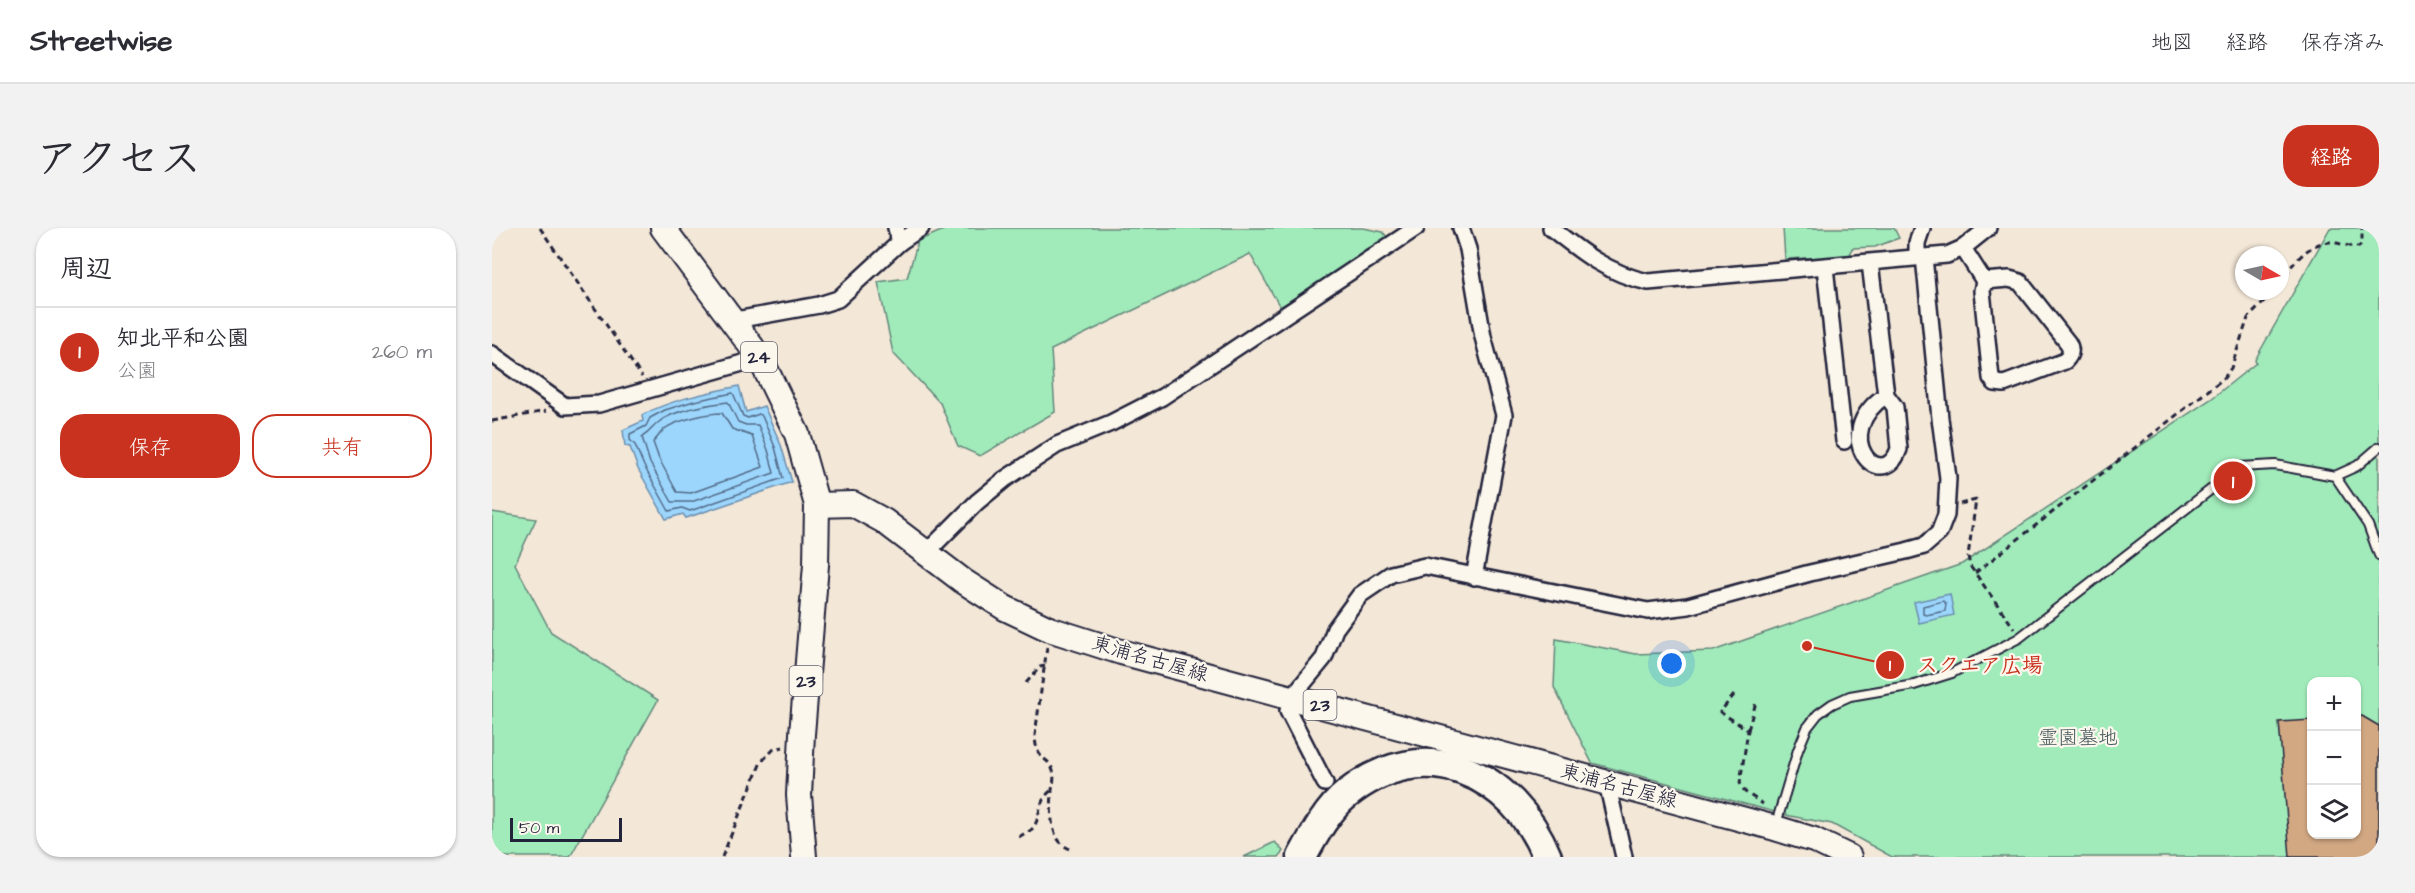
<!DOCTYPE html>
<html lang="ja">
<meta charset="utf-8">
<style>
body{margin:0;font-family:"Architects Daughter","Klee One",sans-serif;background:#f2f2f3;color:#2b2b33}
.controls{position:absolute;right:18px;bottom:18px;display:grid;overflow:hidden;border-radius:12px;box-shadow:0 2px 4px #0004}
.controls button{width:54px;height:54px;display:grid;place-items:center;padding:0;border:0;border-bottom:2px solid #e1e1e2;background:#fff;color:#2b2b33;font:30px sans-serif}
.compass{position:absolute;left:1743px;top:18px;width:54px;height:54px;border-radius:50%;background:#fff;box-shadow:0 2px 4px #0004;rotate:99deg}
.scale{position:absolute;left:18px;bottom:15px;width:112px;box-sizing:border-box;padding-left:6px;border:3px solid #22223b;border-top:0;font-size:16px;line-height:21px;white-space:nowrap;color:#22223b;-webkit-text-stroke:4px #fbf7ec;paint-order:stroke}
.you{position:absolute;left:1180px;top:436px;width:21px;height:21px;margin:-15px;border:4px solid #fff;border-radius:50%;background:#1a73e8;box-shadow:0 0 0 9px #1a73e833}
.badge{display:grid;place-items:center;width:39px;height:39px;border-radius:50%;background:#c8321e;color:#fff;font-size:20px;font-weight:700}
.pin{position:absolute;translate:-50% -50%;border:3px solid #fff;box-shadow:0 2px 6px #0006}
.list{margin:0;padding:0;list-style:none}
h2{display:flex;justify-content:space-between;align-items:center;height:78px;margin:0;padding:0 24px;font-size:26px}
h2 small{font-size:20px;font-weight:400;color:#7c7c81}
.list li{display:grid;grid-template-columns:39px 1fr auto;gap:18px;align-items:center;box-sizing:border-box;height:90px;padding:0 24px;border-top:2px solid #e1e1e2}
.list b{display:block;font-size:22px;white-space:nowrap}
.list p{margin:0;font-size:20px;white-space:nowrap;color:#7c7c81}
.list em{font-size:20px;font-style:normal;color:#7c7c81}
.actions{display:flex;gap:12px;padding:18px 24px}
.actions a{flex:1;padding:14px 0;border:2px solid #c8321e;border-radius:24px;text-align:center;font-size:21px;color:#c8321e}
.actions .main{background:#c8321e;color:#fff}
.icon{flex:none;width:33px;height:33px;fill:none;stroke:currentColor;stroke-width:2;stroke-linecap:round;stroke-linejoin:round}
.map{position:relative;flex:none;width:1887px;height:629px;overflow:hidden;border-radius:24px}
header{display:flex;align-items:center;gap:36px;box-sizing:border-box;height:84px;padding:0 30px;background:#fff;border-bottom:2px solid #e1e1e2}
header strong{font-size:28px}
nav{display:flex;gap:33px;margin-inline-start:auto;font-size:21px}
.intro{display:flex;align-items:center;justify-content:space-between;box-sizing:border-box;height:144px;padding:0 36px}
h1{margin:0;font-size:42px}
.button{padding:15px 27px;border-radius:24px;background:#c8321e;color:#fff;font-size:21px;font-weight:700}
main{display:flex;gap:36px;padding:0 36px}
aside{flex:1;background:#fff;border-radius:24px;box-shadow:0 2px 4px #0004}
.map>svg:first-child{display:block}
</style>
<header>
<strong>Streetwise</strong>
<nav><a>地図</a><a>経路</a><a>保存済み</a></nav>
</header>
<div class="intro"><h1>アクセス</h1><a class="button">経路</a></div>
<main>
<aside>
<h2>周辺<small></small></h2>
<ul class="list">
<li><span class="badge">1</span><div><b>知北平和公園</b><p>公園</p></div><em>260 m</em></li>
</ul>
<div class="actions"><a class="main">保存</a><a>共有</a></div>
</aside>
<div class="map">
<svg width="1887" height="629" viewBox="0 0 1887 629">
<rect width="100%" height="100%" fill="#f3e7d7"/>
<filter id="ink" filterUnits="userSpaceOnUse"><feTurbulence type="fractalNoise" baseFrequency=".0167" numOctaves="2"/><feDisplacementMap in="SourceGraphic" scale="12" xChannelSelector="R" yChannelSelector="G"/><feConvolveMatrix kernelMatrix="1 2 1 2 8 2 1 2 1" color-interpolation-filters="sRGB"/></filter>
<g filter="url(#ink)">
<g fill="#a1ebba" stroke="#62867a" stroke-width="1.5" fill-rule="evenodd">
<path d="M456,0H871L891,4L898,13L788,79L758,26L559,122L563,184L488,228L466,218L448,175L401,125L386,54L415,50L426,13Z"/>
<path d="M1291,0H1402L1407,10L1383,19L1360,20L1358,28L1293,31Z"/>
<path d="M1838,0H1887V629H1400L1340,596L1298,588L1100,535L1062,459L1064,411L1144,426L1221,423L1470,336L1719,171L1764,135L1763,132ZM1820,454H1864V606H1820Z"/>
<path d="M0,284L44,291L23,336L59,404L166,472L78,629H0Z"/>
<path d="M783,614L791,623L787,629H752Z"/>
</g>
<g fill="#9cd6fc" stroke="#6b8eaf" stroke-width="1.5">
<path d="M247,158L254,184L272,178L289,217L300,254L194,290L191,286L174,291L146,241L138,219L133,218L131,202L151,193L150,187C181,171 213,165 247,158Z"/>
<path d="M1458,366L1462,387L1427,395L1422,374Z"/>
</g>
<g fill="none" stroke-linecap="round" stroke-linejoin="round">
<g stroke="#536a88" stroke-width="1.5">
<path d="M241,165L251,188L256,190L267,186L270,188L283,219L291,250L198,283L190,280L177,283L152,238L143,217L138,212V206L154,198L158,190L173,182L202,173Z"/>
<path d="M236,174L246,194L254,197H266L276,222L282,245L199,274H180L158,235L150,209C160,203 160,199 167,194C181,182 218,176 236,174Z"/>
<path d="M230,185L240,201L260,208L271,239L199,265L185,264L167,231L161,214C166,210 169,203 174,200C186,192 216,185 230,185Z"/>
<path d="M1451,373L1454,376L1453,383L1434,387L1431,386V378Z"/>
</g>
</g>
<path fill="#d2a883" stroke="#22223b" stroke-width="1.5" d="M1870,488L1887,498V629H1798L1787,494L1820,492V606H1864V489Z"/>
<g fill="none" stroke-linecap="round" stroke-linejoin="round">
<defs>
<g id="service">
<path d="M1843,248L1876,297L1887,327"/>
<path d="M1284,596L1306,522L1315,500L1326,486L1340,476L1358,468L1422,457L1460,445L1527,410L1748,239L1783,237L1843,248L1865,238L1887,219"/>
</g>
<g id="minor">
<path d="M404,0L408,14"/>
<path d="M969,0L976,21L991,109L1012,187L982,349"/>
<path d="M1059,0C1089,24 1117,46 1156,54L1455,27L1471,20L1496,0"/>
<path d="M1471,20L1492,53L1490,63L1499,150L1503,155L1512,156L1573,133C1579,127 1580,122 1576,115L1528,54L1517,51L1492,53"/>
<path d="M1425,29V15L1430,0"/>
<path d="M1378,35L1394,167L1403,179L1407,221C1390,268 1335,207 1394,167"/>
<path d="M1333,39L1352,213"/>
<path d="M238,93L327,77L346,71L408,14L429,0"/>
<path d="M0,126L73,178L107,176L268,130"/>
<path d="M434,325L485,274L513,251L565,217L619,195L670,169L924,0"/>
<path d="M833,555L796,483L800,469L832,430L843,401L868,367L899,346L933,338L1156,383L1196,378L1318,345L1414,323L1432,318L1447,305L1454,287L1456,250L1448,190L1432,29"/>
<path d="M1115,555L1132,629"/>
</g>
<g id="primary">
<path d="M171,0L268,130L305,206L325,277L324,337L310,506L307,567L312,629"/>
<path d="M325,277L361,276L392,293L471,353L513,380L557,401L629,424L755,458L1283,600L1322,612L1357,629"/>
</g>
<path id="motorway" d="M810,629C822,607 836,581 855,566C932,504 1021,544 1055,629"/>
</defs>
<use href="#service" stroke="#22223b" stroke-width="12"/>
<use href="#minor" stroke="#22223b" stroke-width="20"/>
<use href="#primary" stroke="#22223b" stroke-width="28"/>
<use href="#motorway" stroke="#22223b" stroke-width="33"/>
<g stroke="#22223b" stroke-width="3" stroke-dasharray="6 4.5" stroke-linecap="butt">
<path d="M48,0L150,149"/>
<path d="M1788,56C1797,39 1816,14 1838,14C1848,15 1857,19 1867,19L1870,15V0"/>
<path d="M0,193L54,183"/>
<path d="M1468,276L1484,272L1476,328L1478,338L1522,400"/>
<path d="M1483,345L1732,150L1739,140L1756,90L1783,63"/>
<path d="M555,419L543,507C544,536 556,526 561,543C563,550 561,556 560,562C559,584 556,616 582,622"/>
<path d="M534,455L548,439L553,438"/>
<path d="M1242,467L1228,484L1256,502L1248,555L1253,564L1271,576"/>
<path d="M1256,502L1264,474"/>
<path d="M527,609C531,606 537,604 540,601C550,590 544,573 560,562"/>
<path d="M230,629L269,534L282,521L291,519"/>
</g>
<use href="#service" stroke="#fbf7ec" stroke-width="8"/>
<use href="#minor" stroke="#fbf7ec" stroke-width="15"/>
<use href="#primary" stroke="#fbf7ec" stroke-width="24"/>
<use href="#motorway" stroke="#fbf7ec" stroke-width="28"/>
</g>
</g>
<g text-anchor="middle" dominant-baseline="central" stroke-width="4.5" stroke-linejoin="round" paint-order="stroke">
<g fill="#fbf7ec" stroke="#636270" stroke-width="1.5">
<rect x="249" y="114" width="36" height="30" rx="4.5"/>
<rect x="297.5" y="438" width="33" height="30" rx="4.5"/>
<rect x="811.5" y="462" width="33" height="30" rx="4.5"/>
</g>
<g font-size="18" font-weight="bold" fill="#22223b">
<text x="267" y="129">24</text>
<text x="314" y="453">23</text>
<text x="828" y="477">23</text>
</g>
<g font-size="20" fill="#22223b" stroke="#fbf7ec">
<text transform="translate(658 431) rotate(16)">東浦名古屋線</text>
<text transform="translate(1127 558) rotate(15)">東浦名古屋線</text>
</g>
<g font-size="20" fill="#42545b" stroke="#fbf7ec">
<text x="1586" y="510">霊園墓地</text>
</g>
</g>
<path fill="none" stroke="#c8321e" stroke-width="2" d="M1315 418L1398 437"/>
<g fill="#c8321e" stroke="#fbf7ec" stroke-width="2">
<circle cx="1315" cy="418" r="6"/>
<circle cx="1398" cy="437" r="15"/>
</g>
<g font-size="18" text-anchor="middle" font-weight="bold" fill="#fff">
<text x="1398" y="443">1</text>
</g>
<g font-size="21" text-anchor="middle" font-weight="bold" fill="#c8321e" stroke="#fbf7ec" stroke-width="4.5" stroke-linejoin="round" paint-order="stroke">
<text x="1488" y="444">スクエア広場</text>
</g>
</svg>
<div class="controls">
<button>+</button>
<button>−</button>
<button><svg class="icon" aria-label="layers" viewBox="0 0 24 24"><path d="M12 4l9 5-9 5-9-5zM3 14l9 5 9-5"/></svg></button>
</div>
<svg class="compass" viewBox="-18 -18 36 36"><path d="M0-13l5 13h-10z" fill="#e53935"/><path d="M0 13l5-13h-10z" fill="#7c7c81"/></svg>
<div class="scale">50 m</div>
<div class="you"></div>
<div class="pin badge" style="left:1741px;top:253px">1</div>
</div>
</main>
